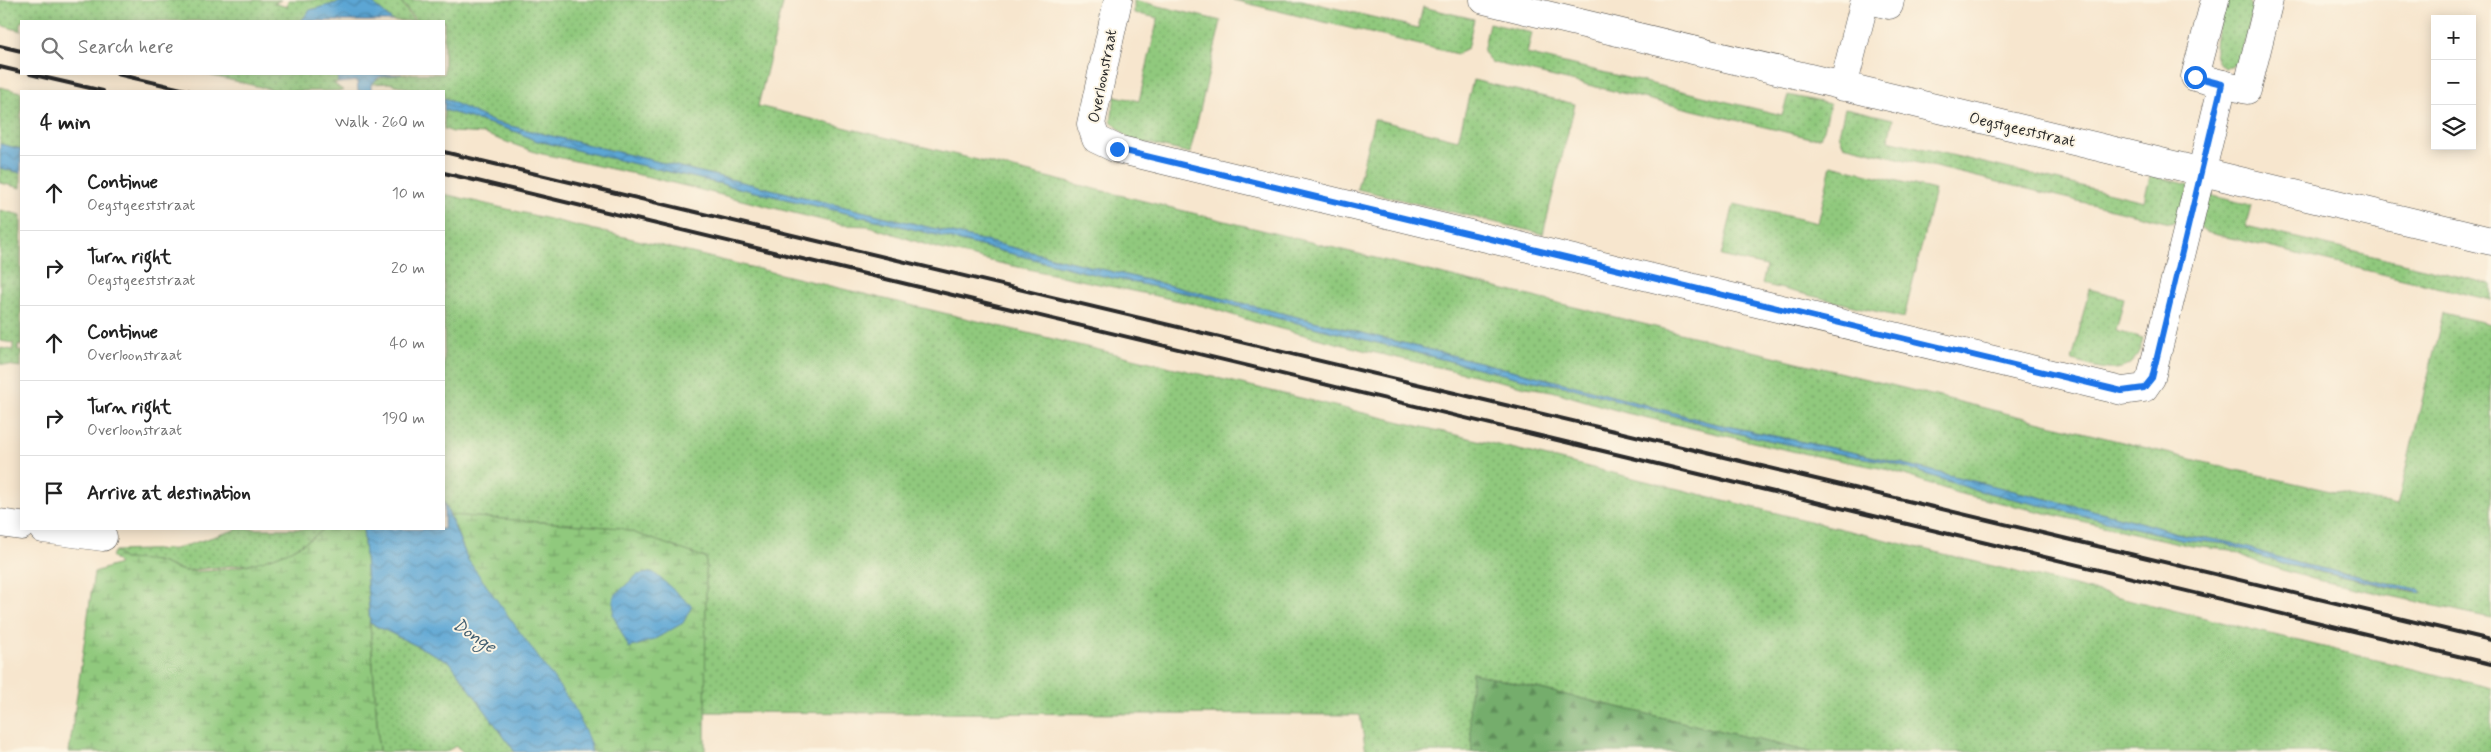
<!DOCTYPE html>
<meta charset="utf-8">
<style>
body{margin:0;font-family:Mynerve,sans-serif;background:#f6f6f6;color:#222}
.controls{position:absolute;right:15px;top:15px;display:grid;overflow:hidden;border-radius:0px;box-shadow:0 2px 12px #0003}
.controls button{width:45px;height:45px;display:grid;place-items:center;padding:0;border:0;border-bottom:1px solid #e0e0e0;background:#fff;color:#222;font:25px sans-serif}
.stop{position:absolute;width:15px;height:15px;margin:-11px;border:4px solid #1a73e8;border-radius:50%;background:#fff}
.stop.end{background:#1a73e8;border-color:#fff;box-shadow:0 1px 5px #0008}
.list{margin:0;padding:0;list-style:none}
h2{display:flex;justify-content:space-between;align-items:center;height:65px;margin:0;padding:0 20px;font-size:21px}
h2 small{font-size:16px;font-weight:400;color:#767676}
.list li{display:grid;grid-template-columns:32px 1fr auto;gap:15px;align-items:center;box-sizing:border-box;height:75px;padding:0 20px;border-top:1px solid #e0e0e0}
.list b{display:block;font-size:19px;white-space:nowrap}
.list p{margin:0;font-size:16px;white-space:nowrap;color:#767676}
.list em{font-size:16px;font-style:normal;color:#767676}
.icon{flex:none;width:28px;height:28px;fill:none;stroke:currentColor;stroke-width:2;stroke-linecap:round;stroke-linejoin:round}
.map{position:relative;flex:none;width:2491px;height:752px;overflow:hidden}
.search{position:absolute;background:#fff;box-shadow:0 2px 12px #0003;left:20px;top:20px;width:425px;height:55px;display:flex;align-items:center;gap:12px;box-sizing:border-box;padding:0 18px;border-radius:0px;color:#767676;font-size:19px}
.panel{position:absolute;background:#fff;box-shadow:0 2px 12px #0003;left:20px;top:90px;width:425px;height:440px;border-radius:0px}
.map>svg:first-child{display:block}
</style>
<div class="map">
<svg width="2491" height="752" viewBox="0 0 2491 752">
<defs>
<pattern id="grass-dots" width="8" height="8" patternUnits="userSpaceOnUse" patternTransform="scale(1.25)"><rect width="8" height="8" fill="#90c97d"/><path d="M2 2h.1M6 6h.1" fill="none" stroke="#76a367" stroke-width="1.8" stroke-linecap="round"/></pattern>
<pattern id="forest-firs" width="22" height="20" patternUnits="userSpaceOnUse" patternTransform="scale(1.25)"><rect width="22" height="20" fill="#74ad6c"/><path d="M5 1l3.5 6h-7zM16 11l3.5 6h-7z" fill="#5f8d59"/></pattern>
<pattern id="wetland-marsh" width="20" height="14" patternUnits="userSpaceOnUse" patternTransform="scale(1.25)"><rect width="20" height="14" fill="#90c97d"/><path d="M1 5h8M5 5V1M11 12h8M15 12V8" fill="none" stroke="#76a367"/></pattern>
<pattern id="water-waves" width="16" height="10" patternUnits="userSpaceOnUse" patternTransform="scale(1.25)"><rect width="16" height="10" fill="#5ca6d4"/><path d="M0 5q4-4 8 0t8 0" fill="none" stroke="#4c87ac"/></pattern>
</defs>
<rect width="100%" height="100%" fill="#fcf5e5"/>
<filter id="ink" filterUnits="userSpaceOnUse"><feTurbulence type="fractalNoise" baseFrequency=".02" numOctaves="2"/><feDisplacementMap in="SourceGraphic" scale="10" xChannelSelector="R" yChannelSelector="G"/><feConvolveMatrix kernelMatrix="1 2 1 2 8 2 1 2 1" color-interpolation-filters="sRGB"/></filter>
<filter id="wash" filterUnits="userSpaceOnUse"><feTurbulence type="fractalNoise" baseFrequency=".0096" numOctaves="4" result="noise"/><feDisplacementMap in="SourceGraphic" scale="20" xChannelSelector="R" yChannelSelector="G"/><feGaussianBlur stdDeviation="1.12" result="paint"/><feColorMatrix in="noise" values="0 0 0 0 0 0 0 0 0 0 0 0 0 0 0 0 0 1.4 0 .05"/><feComposite in="paint" operator="in"/></filter>
<g filter="url(#wash)">
<rect width="100%" height="100%" fill="#f7e6ce"/>
<g fill="url(#grass-dots)" stroke="#5e7a54">
<path d="M0,0H281L274,3L287,7L288,0H348L310,10L301,21H21V31L0,25Z"/>
<path d="M369,0H399L414,21H393Z"/>
<path d="M400,0H784L758,106L2232,469L2397,506L2443,313L2491,324V618L2313,579L2259,563L2231,550L2191,546L1957,493L1890,470L1796,452L1626,413L1552,391L1526,387L1367,351L1258,323L1204,306L999,263L936,248L869,226L842,225L649,177L538,153L484,134L453,132L444,129V110L517,132L534,140L597,155L880,221L1093,274L1213,299L1261,314L1522,379L1569,387L1732,432L1805,448L1888,462L1972,489L2181,539L2227,544L2283,564L2415,593L2416,589L2297,563L2202,537L2177,533L2129,519L1875,457L1712,423L1576,386L1217,297L494,122L444,98V91H417L389,83L371,84C382,71 426,74 444,74V21H423L421,19L416,21Z"/>
<path d="M1134,0L1221,21L1190,153L1129,139L1111,121L1115,96L1139,101L1158,18L1134,13Z"/>
<path d="M1233,0H1301L1418,28L1423,7L1474,19L1467,49L1457,54Z"/>
<path d="M2230,0H2249L2253,10L2240,60L2231,67L2224,68C2205,55 2221,22 2225,4Z"/>
<path d="M1489,23L1532,33L1527,54L1782,115L1788,95L1830,104L1824,130L1820,137L1811,138L1491,62L1483,52Z"/>
<path d="M204,74H337L338,83H333L344,91H278Z"/>
<path d="M1473,80L1575,104L1543,234L1357,189L1374,119L1458,140Z"/>
<path d="M0,87L21,92V149L0,144Z"/>
<path d="M1845,108L1893,119L1888,140L2144,201L2150,176L2190,185L2178,222L2170,223L1843,145L1839,134Z"/>
<path d="M1831,165L1935,190L1904,318L1762,284L1766,266L1721,256L1734,204L1818,223Z"/>
<path d="M0,168L21,173V188L0,183Z"/>
<path d="M444,194L1515,449L2491,688V752H1810L1472,673V752H1366L1360,715L705,712L706,558L620,528L450,515L444,502Z"/>
<path d="M2204,194L2251,205L2246,226L2491,284V300L2205,232L2199,227Z"/>
<path d="M0,210L21,215V346L18,345V350L21,351V367L0,364V348L13,350V343L0,341Z"/>
<path d="M2089,289L2124,298L2116,331L2143,338C2134,382 2104,369 2072,361Z"/>
<path d="M238,529H323L315,537L289,551L258,563L184,571L157,561L124,559L115,551L175,549Z"/>
<path d="M370,623L450,662L515,752H463L456,746L445,752H379Z"/>
</g>
<path fill="url(#forest-firs)" stroke="#506c4c" d="M1472,673L1810,752H1472L1469,707Z"/>
<g fill="url(#wetland-marsh)" stroke="#5e7a54">
<path d="M450,515L620,528L706,558L705,752H591V745L468,560Z"/>
<path d="M323,529H363L379,752H69L94,572L119,564L111,556L115,551L124,559C135,560 149,559 159,562C167,564 176,570 185,571C226,574 293,558 323,529Z"/>
</g>
<g fill="url(#water-waves)" stroke="#446880">
<path d="M348,0H369L393,21H301L310,10Z"/>
<path d="M337,74H402L379,77L371,84V91H358L357,81L338,83Z"/>
<path d="M444,98L494,122L1217,297L1576,386L1712,423L1875,457L2129,519L2177,533L2229,542L2297,563L2416,589L2421,591V593L2283,564L2227,544L2181,539L1972,489L1888,462L1805,448L1732,432L1569,387L1522,379L1261,314L1213,299L1093,274L880,221L597,155L534,140L517,132L444,110Z"/>
<path d="M0,144L21,149V173L0,168Z"/>
<path d="M444,502L468,560L574,707L591,745V752H515L450,662L370,623L363,529H444Z"/>
<path d="M653,572L692,606L683,623L653,640L629,648L613,615L614,596L637,575Z"/>
</g>
</g>
<g filter="url(#ink)">
<g fill="none" stroke-linecap="round" stroke-linejoin="round">
<defs>
<g id="minor">
<path d="M1118,0L1091,124L1096,139L1117,149L2122,391L2144,388L2151,378L2223,84L2195,77L2215,0"/>
<path d="M1484,0L2491,241"/>
<path d="M1870,0L1889,5L1890,0"/>
<path d="M2223,84L2247,90L2269,0"/>
<path d="M1843,87L1865,0"/>
<path d="M0,523L21,526"/>
<path d="M43,529L103,537"/>
</g>
</defs>
<use href="#minor" stroke="#4a4743" stroke-width="29"/>
<use href="#minor" stroke="#fff" stroke-width="28"/>
<g stroke="#2b2b2b" stroke-width="4">
<path d="M0,46L21,51"/>
<path d="M0,67L21,72"/>
<path d="M30,74L103,91"/>
<path d="M117,74L190,91"/>
<path d="M444,152L2491,640"/>
<path d="M444,173L2491,664"/>
</g>
</g>
</g>
<g fill="none" stroke-linecap="round" stroke-linejoin="round" filter="url(#ink)">
<path stroke="#1a73e8" stroke-width="6" d="M1117,149L2122,391L2144,388L2152,378L2222,84L2195,77"/>
</g>
<g text-anchor="middle" dominant-baseline="central" stroke-width="4" stroke-linejoin="round" paint-order="stroke">
<g font-size="16" fill="#2b2b2b" stroke="#fcf5e5">
<text transform="translate(1103 76) rotate(-79)">Overloonstraat</text>
<text transform="translate(2022 130) rotate(13)">Oegstgeeststraat</text>
</g>
<g font-size="18" font-style="italic" fill="#3f5c6f" stroke="#fcf5e5">
<text transform="translate(474 636) rotate(34)">Donge</text>
</g>
</g>
</svg>
<div class="controls">
<button>+</button>
<button>−</button>
<button><svg class="icon" aria-label="layers" viewBox="0 0 24 24"><path d="M12 4l9 5-9 5-9-5zM3 14l9 5 9-5"/></svg></button>
</div>
<div class="stop" style="left:2195px;top:77px"></div>
<div class="stop end" style="left:1117px;top:149px"></div>
<div class="search"><svg class="icon" aria-label="search" viewBox="0 0 24 24"><circle cx="10" cy="10" r="6"/><path d="M15 15l6 6"/></svg>Search here</div>
<section class="panel">
<h2>4 min<small>Walk · 260 m</small></h2>
<ul class="list">
<li><svg class="icon" aria-label="ahead" viewBox="0 0 24 24"><path d="M12 20V5M6 11l6-6 6 6"/></svg><div><b>Continue</b><p>Oegstgeeststraat</p></div><em>10 m</em></li>
<li><svg class="icon" aria-label="right" viewBox="0 0 24 24"><path d="M7 20v-9h11M14 6l5 5-5 5"/></svg><div><b>Turn right</b><p>Oegstgeeststraat</p></div><em>20 m</em></li>
<li><svg class="icon" aria-label="ahead" viewBox="0 0 24 24"><path d="M12 20V5M6 11l6-6 6 6"/></svg><div><b>Continue</b><p>Overloonstraat</p></div><em>40 m</em></li>
<li><svg class="icon" aria-label="right" viewBox="0 0 24 24"><path d="M7 20v-9h11M14 6l5 5-5 5"/></svg><div><b>Turn right</b><p>Overloonstraat</p></div><em>190 m</em></li>
<li><svg class="icon" aria-label="arrive" viewBox="0 0 24 24"><path d="M6 21V4h12l-3 4 3 4H6"/></svg><div><b>Arrive at destination</b></div></li>
</ul>
</section>
</div>
